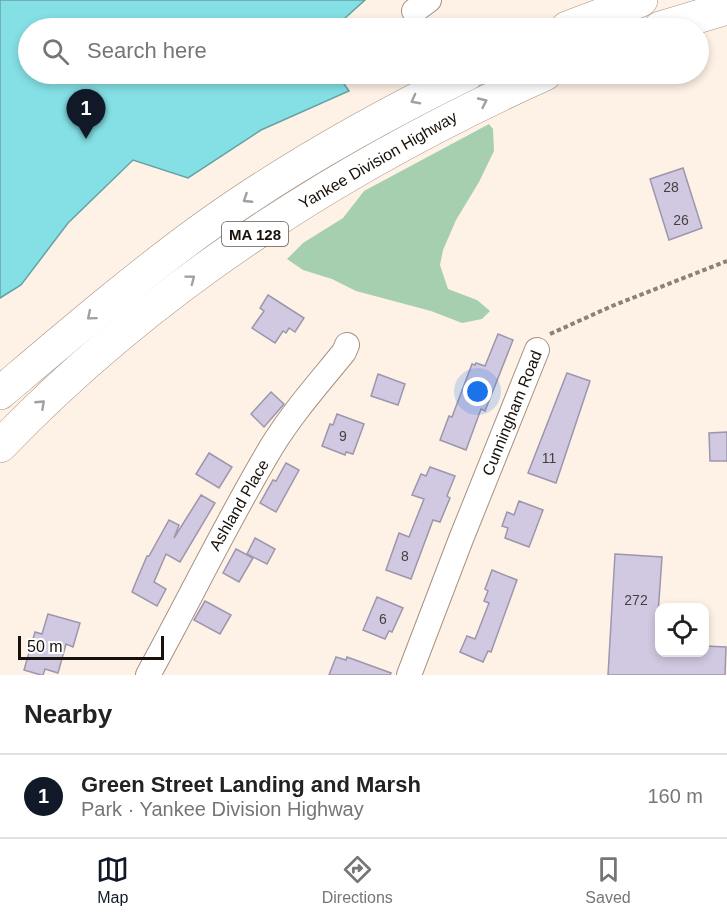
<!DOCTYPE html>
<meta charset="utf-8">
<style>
body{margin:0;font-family:Arial,sans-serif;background:#f2f2f2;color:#222}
.controls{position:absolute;right:18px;bottom:18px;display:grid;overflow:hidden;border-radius:12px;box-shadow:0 3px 9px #0003}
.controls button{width:54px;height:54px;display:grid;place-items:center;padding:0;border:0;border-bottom:2px solid #e0e0e0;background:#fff;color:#222;font:30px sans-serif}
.scale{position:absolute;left:18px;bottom:15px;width:146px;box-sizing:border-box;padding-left:6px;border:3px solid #18110b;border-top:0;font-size:16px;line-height:21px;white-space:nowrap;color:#18110b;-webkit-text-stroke:4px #fff;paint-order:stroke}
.you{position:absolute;left:478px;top:392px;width:21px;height:21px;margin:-15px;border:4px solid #fff;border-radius:50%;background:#1a73e8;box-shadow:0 0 0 9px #1a73e833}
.badge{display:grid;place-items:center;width:39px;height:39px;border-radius:50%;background:#111827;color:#fff;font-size:20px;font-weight:700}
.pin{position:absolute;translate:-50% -50px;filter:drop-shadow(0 2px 3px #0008)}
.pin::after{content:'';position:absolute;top:32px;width:21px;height:18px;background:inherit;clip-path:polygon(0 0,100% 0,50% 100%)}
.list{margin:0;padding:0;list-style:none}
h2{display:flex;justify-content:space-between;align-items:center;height:78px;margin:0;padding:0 24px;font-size:26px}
h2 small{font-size:20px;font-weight:400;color:#767676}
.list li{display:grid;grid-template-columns:39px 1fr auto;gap:18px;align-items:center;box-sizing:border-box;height:84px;padding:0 24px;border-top:2px solid #e0e0e0}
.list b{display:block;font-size:22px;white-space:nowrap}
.list p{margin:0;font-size:20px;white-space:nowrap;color:#767676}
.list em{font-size:20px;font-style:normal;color:#767676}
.icon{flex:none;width:33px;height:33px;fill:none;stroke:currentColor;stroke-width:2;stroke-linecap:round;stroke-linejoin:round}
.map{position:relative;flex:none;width:727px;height:675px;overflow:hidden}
.search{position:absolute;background:#fff;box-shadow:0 3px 9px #0003;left:18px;right:18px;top:18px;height:66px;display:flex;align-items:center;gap:15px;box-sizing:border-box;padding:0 21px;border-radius:33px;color:#767676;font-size:22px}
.sheet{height:162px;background:#fff}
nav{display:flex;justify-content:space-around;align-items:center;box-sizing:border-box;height:84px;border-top:2px solid #e0e0e0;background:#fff;font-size:16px;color:#767676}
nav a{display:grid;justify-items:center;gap:3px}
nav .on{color:#111827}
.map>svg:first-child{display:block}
</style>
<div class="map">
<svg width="727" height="675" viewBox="0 0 727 675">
<rect width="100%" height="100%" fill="#fef1e6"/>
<path fill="#a6cfb0" d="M489,124L493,129L494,151L479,182L456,220L443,250L440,265L448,289L477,300L490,311L482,319L462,323L431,311L356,291L332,279L303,270L287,259L303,243L343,218L364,191Z"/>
<path fill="#84e0e5" stroke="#64a2a4" stroke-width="1.5" d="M0,0H365L334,28H28V74H337L349,91L261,130L188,178L133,160L68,223L21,285L0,298Z"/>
<g fill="#d1c9e1" stroke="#9d96ac" stroke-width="1.5">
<path d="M683,168L702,228L669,240L650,179Z"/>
<path d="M268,295L304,318L295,332L289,328L286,333L283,331L275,343L252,328L264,311L260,308Z"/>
<path d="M498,334L513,340L485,411L481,409L466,450L440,440L449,416L452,417L472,364L475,365L476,363L485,366Z"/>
<path d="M567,373L590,381L556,483L528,473Z"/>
<path d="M378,374L405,384L398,405L371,396Z"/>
<path d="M271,392L284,404L264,427L251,414Z"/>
<path d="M337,414L364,424L353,454L346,452L345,455L322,446L330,424L333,425Z"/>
<path d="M727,432V461H710L709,433Z"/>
<path d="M209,453L232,467L219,488L196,474Z"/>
<path d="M286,463L299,470L276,512L260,503L273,480L276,481Z"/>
<path d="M430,467L455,476L447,496L450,498L440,522L433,520L411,579L386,570L399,533L409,537L424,499L412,495L421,474L426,476Z"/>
<path d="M201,495L215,503L180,562L166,554L154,582L166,589L157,606L132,592L136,582L147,556H149L169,520L179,525L174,538Z"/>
<path d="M519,501L543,510L529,547L505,538L508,528L502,526L507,512L514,515Z"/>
<path d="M255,538L275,549L267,564L247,554Z"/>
<path d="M236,549L253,558L239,582L223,573Z"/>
<path d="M615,554L662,557L656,643H660V652H705V646L726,647L725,675H608Z"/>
<path d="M492,570L517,580L491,652L488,651L483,662L460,652L467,636L475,639L489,603L484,601L488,591L485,589Z"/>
<path d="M377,597L403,608L392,632L389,631L385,639L363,630Z"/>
<path d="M205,601L231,615L220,634L194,620Z"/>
<path d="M48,614L80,623L73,647L66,644L58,673L45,669L43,675H41L24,670L35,632L42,634Z"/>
<path d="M336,657L346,660L347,657L391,673L390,675H329Z"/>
</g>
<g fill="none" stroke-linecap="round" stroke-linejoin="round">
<defs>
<g id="minor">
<path d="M414,11L429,0"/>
<path d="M148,675C190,599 227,521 272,446C293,412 319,383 344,352L347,345"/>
<path d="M409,675L461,539L537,350"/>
</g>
<g id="highway">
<path d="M567,28L641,0"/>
<path d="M660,28L727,8"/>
<path d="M0,393C65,338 129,283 197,233C282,171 373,120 467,74"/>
<path d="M0,446C155,285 343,165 545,74"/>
</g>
</defs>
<use href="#minor" stroke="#a69181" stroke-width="26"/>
<use href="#highway" stroke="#a69181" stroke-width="34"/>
<path stroke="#8b8179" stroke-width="4" stroke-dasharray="4.5 3" stroke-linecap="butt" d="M550,334L612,306L727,261"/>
<use href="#minor" stroke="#fff" stroke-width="24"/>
<use href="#highway" stroke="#fff" stroke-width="33"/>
</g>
<defs><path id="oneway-chevron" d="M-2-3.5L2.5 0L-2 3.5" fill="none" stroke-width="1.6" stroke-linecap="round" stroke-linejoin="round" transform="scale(1.5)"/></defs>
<g stroke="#a3a09d">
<use href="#oneway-chevron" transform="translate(415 100) rotate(152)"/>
<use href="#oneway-chevron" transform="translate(483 102) rotate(-25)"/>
<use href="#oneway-chevron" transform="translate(247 199) rotate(147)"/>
<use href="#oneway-chevron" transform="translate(191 279) rotate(-37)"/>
<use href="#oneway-chevron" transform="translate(91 316) rotate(140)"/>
<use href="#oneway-chevron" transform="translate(41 404) rotate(-43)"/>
</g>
<g text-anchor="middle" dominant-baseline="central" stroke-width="4.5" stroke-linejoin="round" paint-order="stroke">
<g font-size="14" fill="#463f40">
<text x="671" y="187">28</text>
<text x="681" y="220">26</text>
<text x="343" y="436">9</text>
<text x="549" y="458">11</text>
<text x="405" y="556">8</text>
<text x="636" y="600">272</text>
<text x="383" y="619">6</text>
</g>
<rect fill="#fff" stroke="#5d5854" stroke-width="1.5" x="222" y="222" width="66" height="24" rx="4.5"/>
<g font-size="15" font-weight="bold" fill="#18110b">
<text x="255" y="234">MA 128</text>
</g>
<g font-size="16" fill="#18110b" stroke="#fff">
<text transform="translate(378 160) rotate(-30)">Yankee Division Highway</text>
<text transform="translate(512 413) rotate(-68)">Cunningham Road</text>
<text transform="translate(239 505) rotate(-60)">Ashland Place</text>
</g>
</g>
</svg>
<div class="controls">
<button><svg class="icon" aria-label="locate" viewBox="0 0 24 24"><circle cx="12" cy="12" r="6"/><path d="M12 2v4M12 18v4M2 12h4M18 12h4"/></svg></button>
</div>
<div class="scale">50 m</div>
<div class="you"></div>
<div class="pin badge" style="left:86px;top:139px">1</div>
<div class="search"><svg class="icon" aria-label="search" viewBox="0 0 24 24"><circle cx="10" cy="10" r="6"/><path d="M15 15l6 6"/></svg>Search here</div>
</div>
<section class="sheet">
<h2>Nearby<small></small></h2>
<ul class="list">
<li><span class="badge">1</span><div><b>Green Street Landing and Marsh</b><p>Park · Yankee Division Highway</p></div><em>160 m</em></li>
</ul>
</section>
<nav>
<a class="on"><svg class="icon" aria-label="map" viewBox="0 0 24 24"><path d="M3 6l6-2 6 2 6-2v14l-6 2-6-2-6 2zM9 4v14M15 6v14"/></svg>Map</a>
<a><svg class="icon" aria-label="directions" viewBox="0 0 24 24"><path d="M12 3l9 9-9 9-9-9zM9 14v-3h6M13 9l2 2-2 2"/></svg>Directions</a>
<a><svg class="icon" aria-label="saved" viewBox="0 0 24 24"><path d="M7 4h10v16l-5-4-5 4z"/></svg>Saved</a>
</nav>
